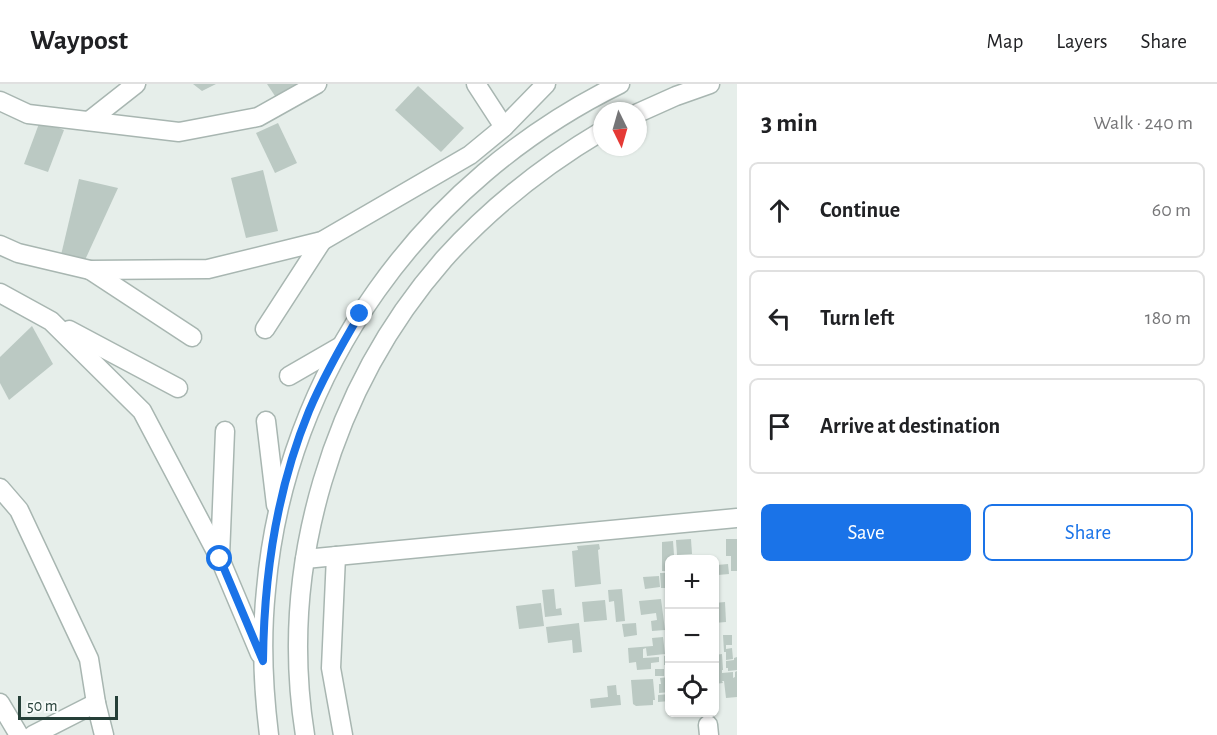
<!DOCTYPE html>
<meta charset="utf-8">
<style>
body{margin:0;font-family:"Alegreya Sans",sans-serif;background:#f6f6f6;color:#202124}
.controls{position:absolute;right:18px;bottom:18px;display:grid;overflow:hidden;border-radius:9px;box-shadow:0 2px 4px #0004}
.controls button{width:54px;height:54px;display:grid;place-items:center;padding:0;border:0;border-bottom:2px solid #e0e0e0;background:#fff;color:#202124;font:30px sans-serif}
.compass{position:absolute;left:593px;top:18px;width:54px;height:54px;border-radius:50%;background:#fff;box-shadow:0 2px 4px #0004;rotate:175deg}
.scale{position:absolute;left:18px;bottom:15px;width:100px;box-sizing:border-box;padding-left:6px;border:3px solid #253f38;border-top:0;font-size:16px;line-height:21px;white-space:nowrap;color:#253f38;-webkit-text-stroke:4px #f6faf8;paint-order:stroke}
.stop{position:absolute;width:18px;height:18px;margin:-14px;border:4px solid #1a73e8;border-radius:50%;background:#fff}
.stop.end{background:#1a73e8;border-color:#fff;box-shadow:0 2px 6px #0008}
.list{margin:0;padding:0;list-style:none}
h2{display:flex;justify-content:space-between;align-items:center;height:78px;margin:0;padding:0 24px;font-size:26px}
h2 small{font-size:20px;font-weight:400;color:#757577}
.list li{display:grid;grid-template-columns:39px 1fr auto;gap:18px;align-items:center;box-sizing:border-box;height:96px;margin:0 12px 12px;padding:0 12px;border:2px solid #e0e0e0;border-radius:9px}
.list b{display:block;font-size:22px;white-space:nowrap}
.list em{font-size:20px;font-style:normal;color:#757577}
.actions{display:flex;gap:12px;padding:18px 24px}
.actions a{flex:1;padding:14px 0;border:2px solid #1a73e8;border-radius:9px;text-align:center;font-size:21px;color:#1a73e8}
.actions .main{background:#1a73e8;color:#fff}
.icon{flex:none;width:33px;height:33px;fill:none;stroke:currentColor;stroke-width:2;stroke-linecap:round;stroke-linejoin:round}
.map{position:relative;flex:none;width:737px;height:651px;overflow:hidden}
header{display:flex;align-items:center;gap:36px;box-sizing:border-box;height:84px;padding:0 30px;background:#fff;border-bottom:2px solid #e0e0e0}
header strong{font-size:28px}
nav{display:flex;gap:33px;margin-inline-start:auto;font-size:21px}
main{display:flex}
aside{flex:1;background:#fff}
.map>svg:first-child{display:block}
</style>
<header>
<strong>Waypost</strong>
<nav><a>Map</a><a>Layers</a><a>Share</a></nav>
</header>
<main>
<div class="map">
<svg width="737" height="651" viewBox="0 0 737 651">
<rect width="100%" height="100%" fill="#e6eeea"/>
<g fill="#bbc9c3">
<path d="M193,0H216L202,7Z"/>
<path d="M267,0H305L279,18Z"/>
<path d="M418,2L464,44L441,68L395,26Z"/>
<path d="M40,37L64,46L48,88L24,80Z"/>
<path d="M278,39L297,79L275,89L256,49Z"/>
<path d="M263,86L278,147L246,154L231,94Z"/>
<path d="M79,95L118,104L85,176L61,171Z"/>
<path d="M32,242L53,280L9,316L0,299V273Z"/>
<path d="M691,455L692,470L677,471L676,456Z"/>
<path d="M726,455H737V487H731V472H726Z"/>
<path d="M673,457L674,471L670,472H682V476H670V487H662V458Z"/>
<path d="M599,460L600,465L598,466L601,500L575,503L572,467L578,466L577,462Z"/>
<path d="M728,480L729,490L718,491L717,481Z"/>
<path d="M660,489H670V504H661Z"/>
<path d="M659,492L660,503L645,505L643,493Z"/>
<path d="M554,505L556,525L561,524L562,531L545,533L542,506Z"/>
<path d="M622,505L625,537L616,538L614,517L609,518L608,506Z"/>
<path d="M661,515L665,546L652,547L651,537L657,536L656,529L641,531L639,517Z"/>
<path d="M605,516L607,536L584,538L582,518Z"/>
<path d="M725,518L726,538L714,539V519Z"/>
<path d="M541,519L544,542L519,545L516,522Z"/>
<path d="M579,539L582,568L573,569L572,556L548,559L546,543Z"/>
<path d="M636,539L637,551L624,553L622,540Z"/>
<path d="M723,551H732V561H726V565L732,564L733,575L726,576V568H724Z"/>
<path d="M663,553L665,570L647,572L646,564L643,565V574L659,573V578L651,579V585L637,586L636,578L629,579L628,564L653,562L652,554Z"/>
<path d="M722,570L723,586H722V589L733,588V594L735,593V588L737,587V613L726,614L724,597H722L723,599L714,600V571Z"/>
<path d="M670,571V585H666V581H664V572Z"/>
<path d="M737,573V586L728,587V584H726V577L734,576V574Z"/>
<rect x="655" y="585" width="9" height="7"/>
<path d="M670,593V608L659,609V600H661L660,594Z"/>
<path d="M653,595L655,616H653V621L636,622L633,620L631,596Z"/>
<path d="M616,601L617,611H620L621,621L591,624L590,615L608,613L607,602Z"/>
<path d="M670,610V617L658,618V611Z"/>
</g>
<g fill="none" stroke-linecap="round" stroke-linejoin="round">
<defs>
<g id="minor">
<path d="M476,0L504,43"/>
<path d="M0,17L28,30L179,48L258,33L317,0"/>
<path d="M638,29L676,12L710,0"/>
<path d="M89,37L136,0"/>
<path d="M0,161L18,169L90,186L208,185L322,157L470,71L504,43L546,0"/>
<path d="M90,186L192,253"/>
<path d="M0,209L51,237L142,327L220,475L260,570"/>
<path d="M265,245L322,157"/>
<path d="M69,246L178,304"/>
<path d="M289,292L341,262"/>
<path d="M266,337L276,421"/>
<path d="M0,404L19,426L89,575L96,619L104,651"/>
<path d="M336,472L331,584L343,651"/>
<path d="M220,473L225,347"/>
<path d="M305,475L737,434"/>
<path d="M0,619L19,651"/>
<path d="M708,641L709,651"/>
<path d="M33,651L96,619"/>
<path d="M269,651C263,603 261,554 266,506C285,286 424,96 620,0"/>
<path d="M305,651C278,482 332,303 444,175C490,124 543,82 602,47"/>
</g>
</defs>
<use href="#minor" stroke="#a8b6b1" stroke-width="21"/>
<use href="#minor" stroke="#fff" stroke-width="18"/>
</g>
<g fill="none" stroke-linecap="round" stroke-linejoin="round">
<path stroke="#1a73e8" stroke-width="8" d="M220,475L263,577C264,491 276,407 309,327C323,294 341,262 360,230"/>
</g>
</svg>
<div class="controls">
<button>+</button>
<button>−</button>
<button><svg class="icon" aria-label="locate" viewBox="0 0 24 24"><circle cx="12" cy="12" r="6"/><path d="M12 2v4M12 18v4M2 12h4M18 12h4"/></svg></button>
</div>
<svg class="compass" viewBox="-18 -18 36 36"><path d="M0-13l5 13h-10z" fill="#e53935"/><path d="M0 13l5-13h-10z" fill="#757577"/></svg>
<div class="scale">50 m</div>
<div class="stop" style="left:220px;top:475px"></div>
<div class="stop end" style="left:360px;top:230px"></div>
</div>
<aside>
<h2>3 min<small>Walk · 240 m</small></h2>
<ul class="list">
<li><svg class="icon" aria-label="ahead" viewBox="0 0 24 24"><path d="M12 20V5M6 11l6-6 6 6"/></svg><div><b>Continue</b></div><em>60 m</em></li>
<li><svg class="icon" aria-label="left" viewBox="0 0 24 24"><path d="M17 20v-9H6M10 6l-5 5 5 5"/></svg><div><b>Turn left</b></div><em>180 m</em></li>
<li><svg class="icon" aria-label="arrive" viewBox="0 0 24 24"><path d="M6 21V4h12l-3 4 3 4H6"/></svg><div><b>Arrive at destination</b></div></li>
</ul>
<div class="actions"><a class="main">Save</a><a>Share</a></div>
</aside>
</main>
